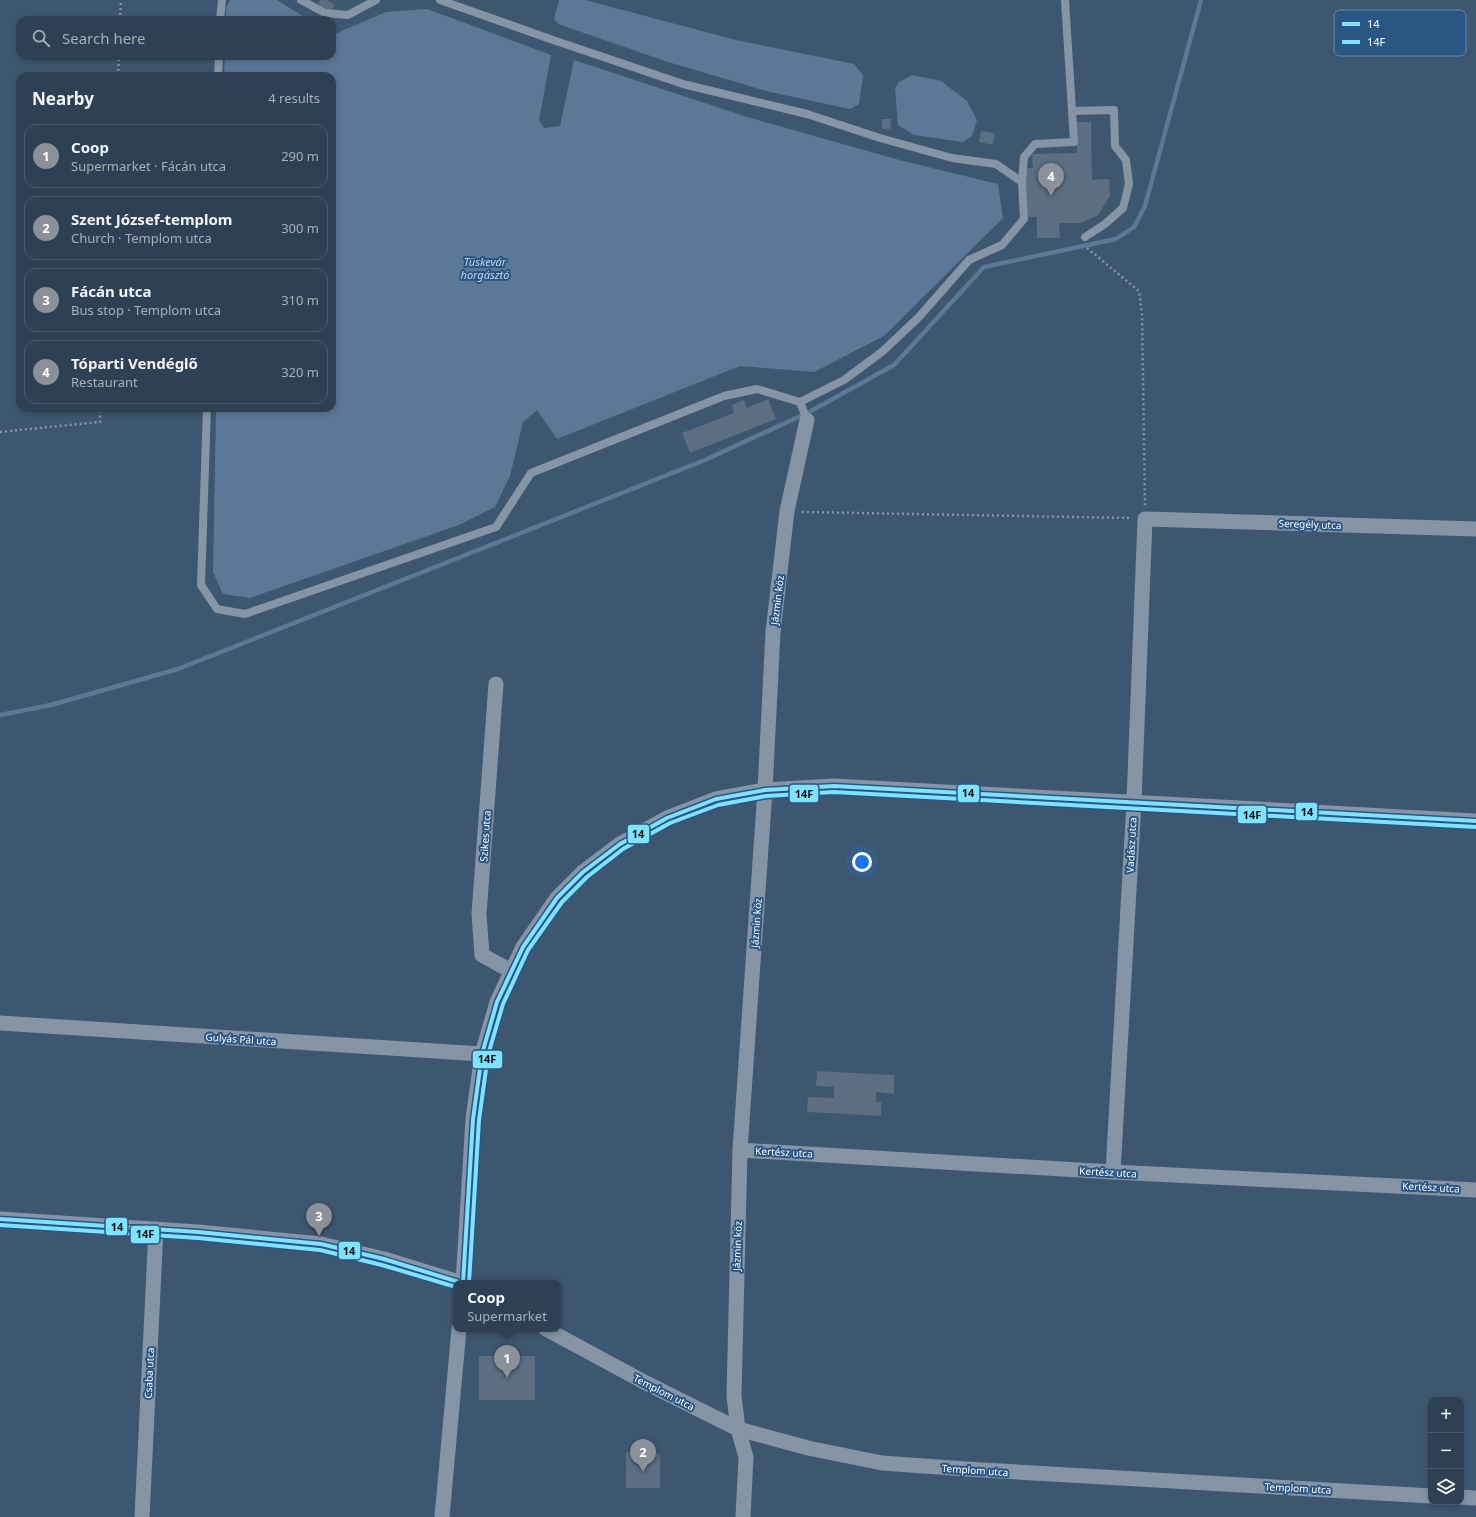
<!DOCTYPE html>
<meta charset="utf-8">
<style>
body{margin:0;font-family:"Noto Sans",sans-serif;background:#36485a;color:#f1f3f6}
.controls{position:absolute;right:12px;bottom:12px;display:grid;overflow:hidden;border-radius:8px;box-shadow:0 2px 6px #0003}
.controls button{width:36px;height:36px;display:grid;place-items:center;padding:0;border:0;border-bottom:1px solid #495a6b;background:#2e4154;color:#f1f3f6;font:20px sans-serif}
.you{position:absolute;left:862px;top:862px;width:14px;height:14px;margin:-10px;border:3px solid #fff;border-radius:50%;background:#1a73e8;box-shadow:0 0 0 6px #1a73e833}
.badge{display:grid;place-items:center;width:26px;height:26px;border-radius:50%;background:#8c9099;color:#fff;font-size:13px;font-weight:700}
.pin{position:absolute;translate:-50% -33px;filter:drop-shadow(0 1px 2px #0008)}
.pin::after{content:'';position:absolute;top:21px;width:14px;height:12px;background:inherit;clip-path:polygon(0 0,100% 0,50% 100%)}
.popup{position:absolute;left:453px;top:1280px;width:108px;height:52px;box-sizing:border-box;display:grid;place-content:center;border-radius:8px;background:#2e4154;filter:drop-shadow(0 1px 3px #0005);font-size:13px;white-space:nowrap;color:#a7afb8}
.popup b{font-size:15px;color:#f1f3f6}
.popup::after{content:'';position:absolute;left:50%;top:100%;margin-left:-8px;border:8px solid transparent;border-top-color:#2e4154}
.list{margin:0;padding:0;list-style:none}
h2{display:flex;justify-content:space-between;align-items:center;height:52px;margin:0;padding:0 16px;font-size:17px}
h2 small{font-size:13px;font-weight:400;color:#a7afb8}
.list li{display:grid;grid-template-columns:26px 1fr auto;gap:12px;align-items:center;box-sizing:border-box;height:64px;margin:0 8px 8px;padding:0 8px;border:1px solid #495a6b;border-radius:12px}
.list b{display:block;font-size:15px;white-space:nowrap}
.list p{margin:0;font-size:13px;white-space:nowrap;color:#a7afb8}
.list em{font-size:13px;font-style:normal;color:#a7afb8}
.icon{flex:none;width:22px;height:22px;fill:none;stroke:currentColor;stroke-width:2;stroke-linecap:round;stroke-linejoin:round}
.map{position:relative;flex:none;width:1476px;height:1517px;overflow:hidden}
.search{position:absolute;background:#2e4154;box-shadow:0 2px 6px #0003;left:16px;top:16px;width:320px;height:44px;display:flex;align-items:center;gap:10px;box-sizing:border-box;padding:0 14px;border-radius:12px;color:#a7afb8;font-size:15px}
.panel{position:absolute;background:#2e4154;box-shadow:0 2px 6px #0003;left:16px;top:72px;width:320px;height:340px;border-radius:12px}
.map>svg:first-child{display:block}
</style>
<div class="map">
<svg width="1476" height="1517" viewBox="0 0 1476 1517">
<rect width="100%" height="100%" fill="#3e5770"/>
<g fill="#5b7897">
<path d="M230,0H277L309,20H226V8Z"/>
<path d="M559,0H585L736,40L854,64L863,75L859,104L850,109L770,92L668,62L558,24L554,18Z"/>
<path d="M427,9L551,55L539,120L544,128L560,126L574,60L747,117L903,161L998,184L1003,218L884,336L814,372L740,366L557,439L537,410L523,422L510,476L495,507L459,525L250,598L223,594L213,572L216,408H332V76H224L225,56H332V31L337,33L386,12Z"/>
<path d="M912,75L941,81L967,101L977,120L972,136L962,142L914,135L898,125L895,88L899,82Z"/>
</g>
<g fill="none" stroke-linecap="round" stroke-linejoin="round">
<path stroke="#5b7897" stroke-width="4.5" d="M0,715L51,705L178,669L705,460L811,411L894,365L984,267L1116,239L1134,227L1145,206L1201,0"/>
</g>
<g fill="#5b6e82">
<path d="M320,0H327L335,5L331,12L318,4Z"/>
<path d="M882,119H891L890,129H882Z"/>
<path d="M1077,122H1091L1092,180L1109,179L1110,196L1098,215L1081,223H1059L1060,238H1037V217H1027L1025,168H1033L1032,154L1077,153Z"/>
<path d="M981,131L995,133L993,145L979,142Z"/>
<path d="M768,399L776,419L690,453L682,433L734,413L732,405L744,400L747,408Z"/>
<path d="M817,1071L894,1075V1094L876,1092V1102H881V1116L807,1112L808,1097L834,1098V1087L816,1086Z"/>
<rect x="479" y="1356" width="56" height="44"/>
<path d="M632,1447H653L660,1456V1488H626V1452H632Z"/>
</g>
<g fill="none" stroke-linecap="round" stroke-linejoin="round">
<g stroke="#8595a6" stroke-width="2.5" stroke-dasharray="2 3" stroke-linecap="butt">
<path d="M120,20L121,0"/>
<path d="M118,76L119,56"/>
<path d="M1087,248L1139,291L1142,314L1145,506"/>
<path d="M0,432L100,422V408"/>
<path d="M802,512L1131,518"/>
</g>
<g stroke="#8595a6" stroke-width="8">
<path d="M301,0L325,13L348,15L376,0"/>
<path d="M220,20L222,0"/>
<path d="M218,76L219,56"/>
<path d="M1072,111L1114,110L1115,146L1126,160L1129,184L1123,208L1105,224L1085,237"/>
<path d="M1022,182L1024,157L1035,144L1074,142L1065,0"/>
<path d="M800,402L807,420"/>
<path d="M207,408L201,585L217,609L245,614L496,527L531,473L724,396L757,389L800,402L844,380L883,351L919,317L969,260L1002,245L1024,219L1022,182L996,164L952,158L880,138L807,114L683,84L553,40L440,0"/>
</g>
<g stroke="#8595a6" stroke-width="15">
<path d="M496,684L479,914L482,955L511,971"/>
<path d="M0,1023L482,1054"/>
<path d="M740,1150L1113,1172L1476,1190"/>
<path d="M1113,1172L1134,802L1145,519L1476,529"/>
<path d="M0,1219L198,1232L321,1244L384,1259L462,1283"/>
<path d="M463,1283L473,1119L482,1054L497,1002L523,947L557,898L583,872L620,844L667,818L716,799L765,790L834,786L1476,821"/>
<path d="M546,1329L646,1383L738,1429L808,1448L882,1463L966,1469L1431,1496"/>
<path d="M1461,1497L1476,1498"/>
<path d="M142,1517L156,1229"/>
<path d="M442,1517L459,1329"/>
<path d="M743,1517L746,1457L738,1429L734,1396L740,1150L765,790L773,632L787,511L807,420"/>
</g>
<defs>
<g id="bus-1">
<path d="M0,1219L198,1232L321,1244L384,1259L462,1283"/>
<path d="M463,1283L473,1119L482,1054L497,1002L523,947L557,898L583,872L620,844L667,818L716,799L765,790L834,786L1476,821"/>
</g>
<g id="bus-2">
<path d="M0,1225L198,1238L320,1250L382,1265L456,1287"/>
<path d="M469,1283L479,1120L488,1055L503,1004L528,950L562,902L587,877L623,849L670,823L718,805L766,796L834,792L1476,827"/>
</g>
</defs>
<use href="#bus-1" stroke="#2a5684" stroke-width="7"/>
<use href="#bus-2" stroke="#2a5684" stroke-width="7"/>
<use href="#bus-1" stroke="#7fe2fe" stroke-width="4"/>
<use href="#bus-2" stroke="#7fe2fe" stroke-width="4"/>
</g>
<g text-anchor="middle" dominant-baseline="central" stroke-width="4" stroke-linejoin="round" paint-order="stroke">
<g font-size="10" fill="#fff" stroke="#2a5684">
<text transform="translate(1310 524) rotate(2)">Seregély utca</text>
<text transform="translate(777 600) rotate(-83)">Jázmin köz</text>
<text transform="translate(485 836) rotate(-86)">Szikes utca</text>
<text transform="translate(1131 845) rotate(-87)">Vadász utca</text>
<text transform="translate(756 923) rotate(-86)">Jázmin köz</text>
<text transform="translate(241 1039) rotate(4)">Gulyás Pál utca</text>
<text transform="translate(784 1152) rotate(3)">Kertész utca</text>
<text transform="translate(1108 1172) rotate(3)">Kertész utca</text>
<text transform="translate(1431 1187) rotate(3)">Kertész utca</text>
<text transform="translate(737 1246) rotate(-88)">Jázmin köz</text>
<text transform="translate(149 1373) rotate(-87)">Csaba utca</text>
<text transform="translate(664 1392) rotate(27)">Templom utca</text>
<text transform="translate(975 1470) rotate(4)">Templom utca</text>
<text transform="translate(1298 1488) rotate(3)">Templom utca</text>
</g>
<g font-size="11" font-style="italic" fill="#c0d7ee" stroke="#2a5684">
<text x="485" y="261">Tüskevár<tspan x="485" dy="13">horgásztó</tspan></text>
</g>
</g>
<rect x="1334" y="10" width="132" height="46" rx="6" fill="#2a5684" stroke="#6a89a9" stroke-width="1"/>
<rect x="1342" y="22" width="18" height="4" fill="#7fe2fe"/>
<rect x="1342" y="40" width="18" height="4" fill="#7fe2fe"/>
<g font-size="11" fill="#fff">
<text x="1367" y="28">14</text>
<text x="1367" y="46">14F</text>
</g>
<g stroke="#2a5684" stroke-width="1.5">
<rect x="957" y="784" width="23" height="19" rx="4" fill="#7fe2fe"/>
<rect x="789" y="784" width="30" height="19" rx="4" fill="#7fe2fe"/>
<rect x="1295" y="802" width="23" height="19" rx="4" fill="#7fe2fe"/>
<rect x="1237" y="805" width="30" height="19" rx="4" fill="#7fe2fe"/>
<rect x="627" y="824" width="23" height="20" rx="4" fill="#7fe2fe"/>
<rect x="472" y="1050" width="31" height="19" rx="4" fill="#7fe2fe"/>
<rect x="105" y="1217" width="23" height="19" rx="4" fill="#7fe2fe"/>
<rect x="130" y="1225" width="30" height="19" rx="4" fill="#7fe2fe"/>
<rect x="338" y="1241" width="23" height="19" rx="4" fill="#7fe2fe"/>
</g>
<g font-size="11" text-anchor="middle" font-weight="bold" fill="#111">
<text x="968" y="797">14</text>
<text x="804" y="798">14F</text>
<text x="1307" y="816">14</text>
<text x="1252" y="819">14F</text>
<text x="638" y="838">14</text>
<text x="487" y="1063">14F</text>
<text x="117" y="1231">14</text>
<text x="145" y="1238">14F</text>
<text x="349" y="1255">14</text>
</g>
</svg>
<div class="controls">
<button>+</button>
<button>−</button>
<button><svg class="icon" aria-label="layers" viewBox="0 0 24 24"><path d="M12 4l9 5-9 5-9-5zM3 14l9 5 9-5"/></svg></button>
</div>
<div class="you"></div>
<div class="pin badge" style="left:507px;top:1378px">1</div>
<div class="popup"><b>Coop</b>Supermarket</div>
<div class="pin badge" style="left:643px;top:1472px">2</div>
<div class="pin badge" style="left:319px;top:1236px">3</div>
<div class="pin badge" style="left:1051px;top:196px">4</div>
<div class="search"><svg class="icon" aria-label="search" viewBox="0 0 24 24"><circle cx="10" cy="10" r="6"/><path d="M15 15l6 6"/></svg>Search here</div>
<section class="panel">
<h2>Nearby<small>4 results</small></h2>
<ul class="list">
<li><span class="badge">1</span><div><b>Coop</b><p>Supermarket · Fácán utca</p></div><em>290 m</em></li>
<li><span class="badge">2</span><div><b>Szent József-templom</b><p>Church · Templom utca</p></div><em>300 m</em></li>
<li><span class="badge">3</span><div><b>Fácán utca</b><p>Bus stop · Templom utca</p></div><em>310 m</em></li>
<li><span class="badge">4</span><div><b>Tóparti Vendéglő</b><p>Restaurant</p></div><em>320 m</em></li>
</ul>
</section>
</div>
